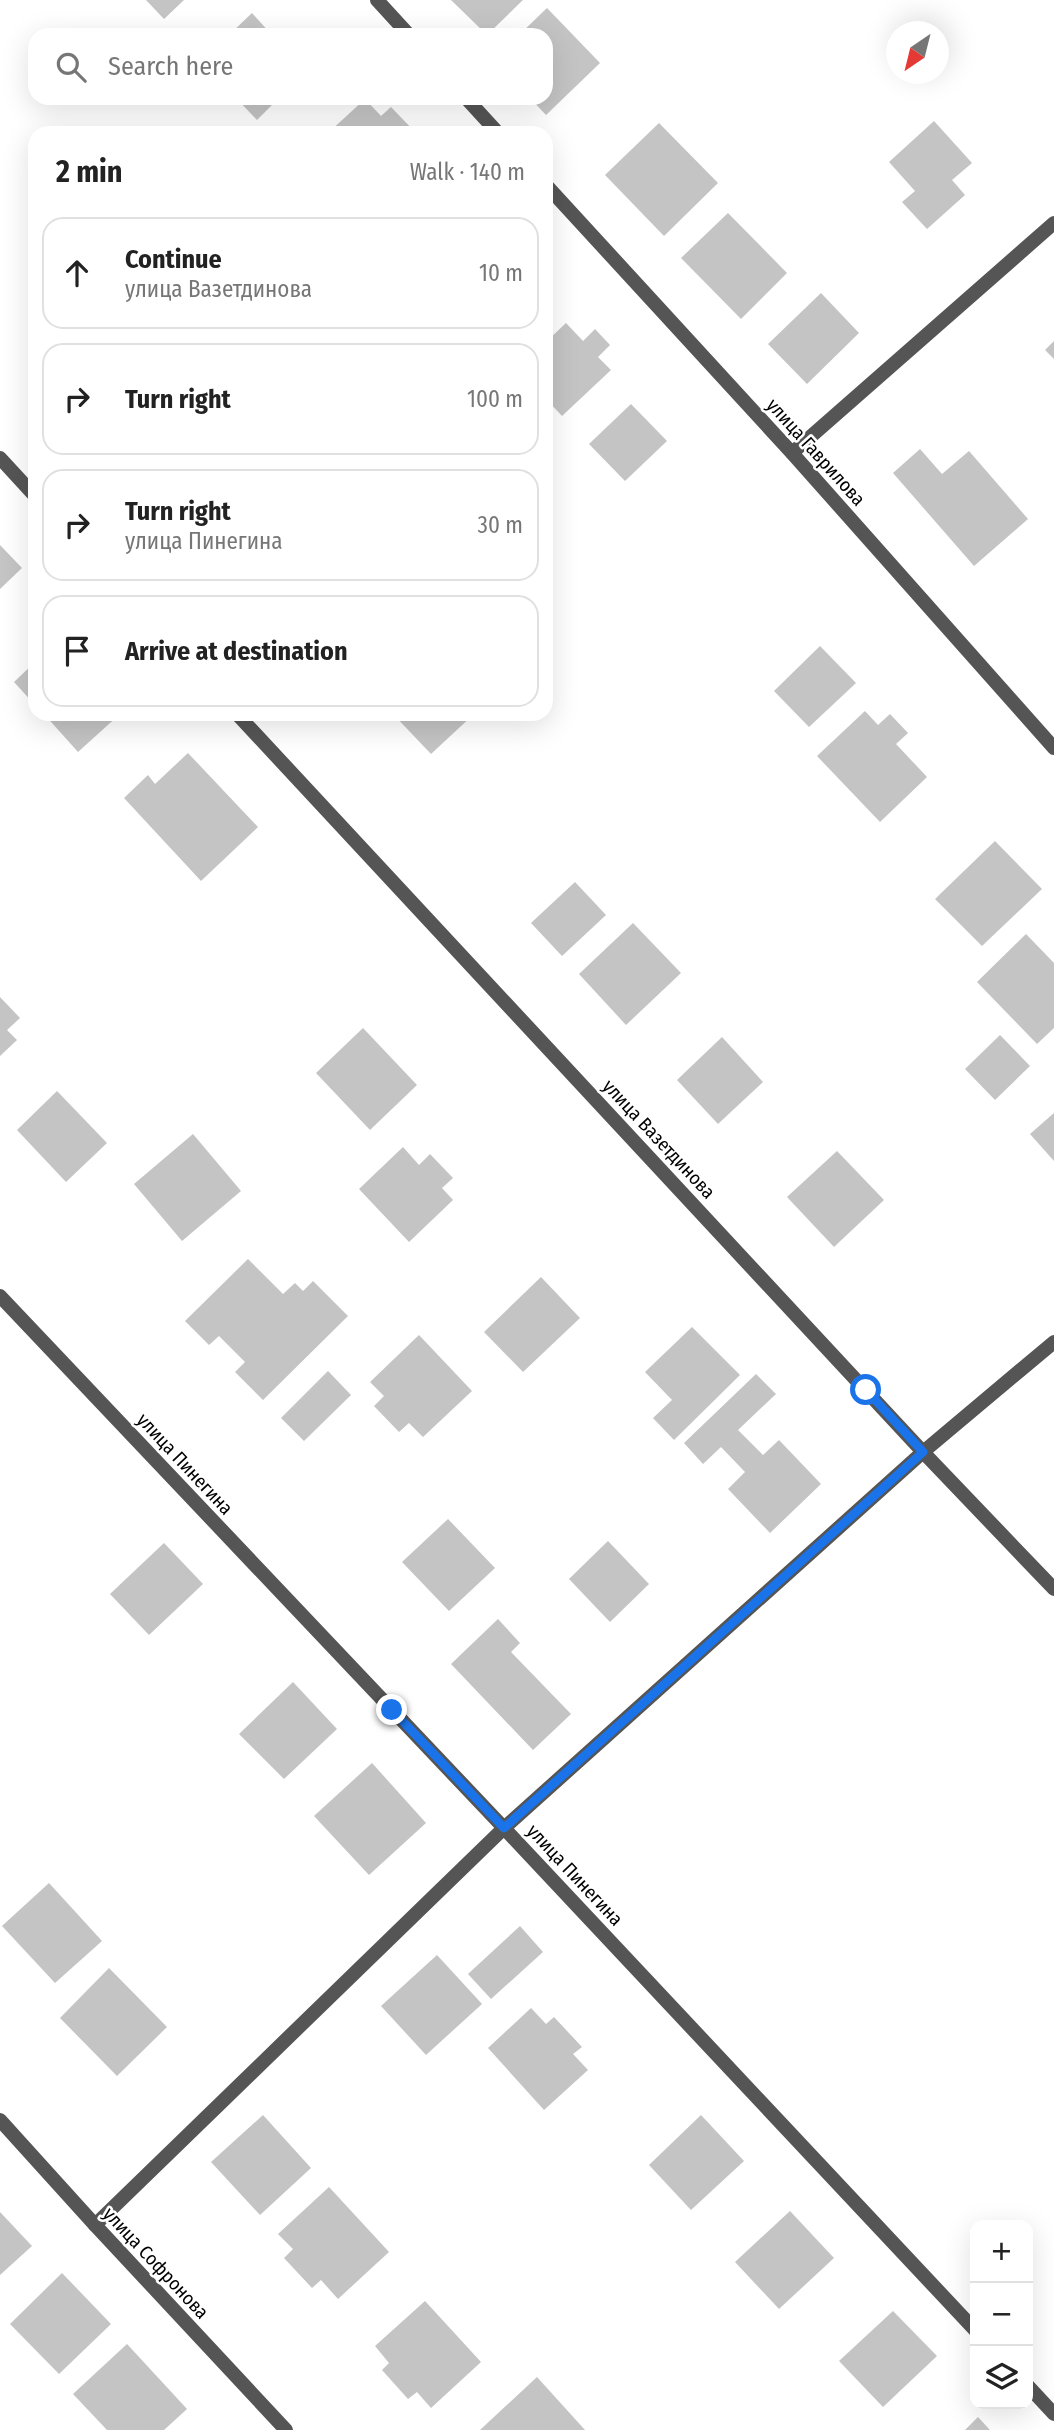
<!DOCTYPE html>
<meta charset="utf-8">
<style>
body{margin:0;font-family:"Fira Sans Condensed",sans-serif;background:#f2f2f2;color:#222}
.controls{position:absolute;right:21px;bottom:21px;display:grid;overflow:hidden;border-radius:14px;box-shadow:0 7px 28px #0002}
.controls button{width:63px;height:63px;display:grid;place-items:center;padding:0;border:0;border-bottom:2px solid #e0e0e0;background:#fff;color:#222;font:35px sans-serif}
.compass{position:absolute;left:886px;top:21px;width:63px;height:63px;border-radius:50%;background:#fff;box-shadow:0 7px 28px #0002;rotate:215deg}
.stop{position:absolute;width:21px;height:21px;margin:-16px;border:5px solid #1a73e8;border-radius:50%;background:#fff}
.stop.end{background:#1a73e8;border-color:#fff;box-shadow:0 2px 7px #0008}
.list{margin:0;padding:0;list-style:none}
h2{display:flex;justify-content:space-between;align-items:center;height:91px;margin:0;padding:0 28px;font-size:30px}
h2 small{font-size:23px;font-weight:400;color:#767676}
.list li{display:grid;grid-template-columns:46px 1fr auto;gap:21px;align-items:center;box-sizing:border-box;height:112px;margin:0 14px 14px;padding:0 14px;border:2px solid #e0e0e0;border-radius:21px}
.list b{display:block;font-size:26px;white-space:nowrap}
.list p{margin:0;font-size:23px;white-space:nowrap;color:#767676}
.list em{font-size:23px;font-style:normal;color:#767676}
.icon{flex:none;width:38px;height:38px;fill:none;stroke:currentColor;stroke-width:2;stroke-linecap:round;stroke-linejoin:round}
.map{position:relative;flex:none;width:1054px;height:2430px;overflow:hidden}
.search{position:absolute;background:#fff;box-shadow:0 7px 28px #0002;left:28px;top:28px;width:525px;height:77px;display:flex;align-items:center;gap:18px;box-sizing:border-box;padding:0 24px;border-radius:21px;color:#767676;font-size:26px}
.panel{position:absolute;background:#fff;box-shadow:0 7px 28px #0002;left:28px;top:126px;width:525px;height:595px;border-radius:21px}
.map>svg:first-child{display:block}
</style>
<div class="map">
<svg width="1054" height="2430" viewBox="0 0 1054 2430">
<rect width="100%" height="100%" fill="#fff"/>
<g fill="#c4c4c4">
<path d="M146,0H184L164,19Z"/>
<path d="M451,0H523L487,35Z"/>
<path d="M547,8L600,63L546,115L530,98H546V35H519Z"/>
<path d="M252,13L272,35H229Z"/>
<path d="M236,98H279L257,120Z"/>
<path d="M365,99L381,116L391,107L416,133H328Z"/>
<path d="M934,121L972,163L952,180L965,195L927,229L902,202L915,191L889,162Z"/>
<path d="M659,123L718,183L664,236L605,175Z"/>
<path d="M728,213L787,273L741,319L681,258Z"/>
<path d="M821,293L859,333L807,384L768,344Z"/>
<path d="M566,323L583,341L595,329L610,345L598,357L611,370L562,416L546,399V342Z"/>
<path d="M1054,341V359L1045,350Z"/>
<path d="M631,404L667,441L625,481L589,444Z"/>
<path d="M920,449L942,474L969,451L1028,519L974,566L893,473Z"/>
<path d="M0,545L22,568L0,589Z"/>
<path d="M820,646L856,683L809,727L774,691Z"/>
<path d="M35,662V705L14,682Z"/>
<path d="M865,711L878,725L890,714L908,733L896,744L927,777L880,822L817,756Z"/>
<path d="M44,714H120L78,752Z"/>
<path d="M393,714H474L431,754Z"/>
<path d="M188,753L258,827L201,881L124,798L148,775L155,784Z"/>
<path d="M995,841L1042,889L982,946L935,899Z"/>
<path d="M575,882L606,915L562,956L531,923Z"/>
<path d="M633,923L681,973L626,1025L579,974Z"/>
<path d="M1026,934L1054,963V1028L1037,1044L977,982Z"/>
<path d="M0,997L20,1018L7,1030L17,1040L0,1056Z"/>
<path d="M363,1028L417,1085L370,1130L316,1073Z"/>
<path d="M1000,1035L1030,1066L995,1100L965,1069Z"/>
<path d="M722,1037L763,1082L718,1124L677,1080Z"/>
<path d="M57,1091L107,1143L66,1182L17,1130Z"/>
<path d="M1054,1113V1161L1030,1134Z"/>
<path d="M193,1134L241,1191L182,1241L134,1184Z"/>
<path d="M403,1147L419,1165L430,1154L453,1178L442,1188L453,1200L409,1242L359,1189Z"/>
<path d="M837,1151L884,1200L834,1247L787,1197Z"/>
<path d="M248,1259L283,1294L295,1283L303,1291L313,1281L348,1316L263,1400L235,1372L245,1362L219,1336L209,1345L185,1321Z"/>
<path d="M541,1277L580,1318L523,1372L484,1332Z"/>
<path d="M692,1327L740,1375L674,1440L653,1418L672,1400L645,1372Z"/>
<path d="M419,1335L472,1391L423,1437L409,1423L399,1432L374,1406L384,1396L370,1382Z"/>
<path d="M328,1371L351,1395L304,1441L281,1418Z"/>
<path d="M756,1374L776,1394L738,1430L763,1455L779,1440L821,1484L770,1533L728,1489L745,1472L721,1447L703,1464L684,1443Z"/>
<path d="M448,1519L495,1568L449,1611L402,1562Z"/>
<path d="M608,1541L649,1584L610,1622L569,1579Z"/>
<path d="M164,1543L203,1584L149,1635L110,1594Z"/>
<path d="M498,1619L520,1643L511,1652L571,1714L533,1750L451,1664Z"/>
<path d="M293,1682L337,1729L284,1779L239,1734Z"/>
<path d="M372,1763L426,1823L369,1875L314,1816Z"/>
<path d="M49,1883L102,1941L55,1983L2,1926Z"/>
<path d="M520,1926L543,1952L491,1999L468,1974Z"/>
<path d="M437,1955L482,2004L426,2055L381,2006Z"/>
<path d="M109,1968L167,2027L117,2076L60,2018Z"/>
<path d="M531,2008L546,2024L554,2017L582,2047L573,2054L588,2070L544,2110L488,2048Z"/>
<path d="M263,2115L311,2168L260,2215L211,2162Z"/>
<path d="M701,2115L744,2161L691,2210L649,2165Z"/>
<path d="M329,2187L389,2252L338,2299L321,2280L312,2288L284,2258L293,2249L278,2234Z"/>
<path d="M790,2211L834,2258L779,2309L735,2262Z"/>
<path d="M0,2212L32,2246L0,2275Z"/>
<path d="M62,2273L111,2324L59,2374L10,2324Z"/>
<path d="M425,2301L481,2362L431,2408L417,2392L408,2399L382,2370L389,2363L375,2346Z"/>
<path d="M893,2311L937,2356L883,2407L839,2361Z"/>
<path d="M127,2344L187,2409L164,2430H107L73,2394Z"/>
<path d="M537,2377L585,2430H480Z"/>
<path d="M978,2417L990,2430H965Z"/>
</g>
<g fill="none" stroke-linecap="round" stroke-linejoin="round">
<path stroke="#555" stroke-width="14" d="M792,453L1054,223"/>
<g stroke="#555" stroke-width="14">
<path d="M377,0L409,35"/>
<path d="M466,98L498,133"/>
<path d="M546,185L792,453L1054,748"/>
<path d="M0,458L35,496"/>
<path d="M237,714L923,1452L1054,1589"/>
<path d="M0,1296L504,1828L975,2330"/>
<path d="M0,2120L95,2225L286,2430"/>
<path d="M95,2225L504,1828L923,1452L1054,1342"/>
<path d="M1028,2386L1054,2414"/>
</g>
</g>
<g fill="none" stroke-linecap="round" stroke-linejoin="round">
<path stroke="#1a73e8" stroke-width="9" d="M392,1710L504,1828L923,1452L866,1390"/>
</g>
<g text-anchor="middle" dominant-baseline="central" stroke-width="5" stroke-linejoin="round" paint-order="stroke">
<g font-size="19" fill="#000" stroke="#fff">
<text transform="translate(816 452) rotate(48)">улица Гаврилова</text>
<text transform="translate(659 1139) rotate(47)">улица Вазетдинова</text>
<text transform="translate(185 1464) rotate(47)">улица Пинегина</text>
<text transform="translate(575 1875) rotate(47)">улица Пинегина</text>
<text transform="translate(156 2263) rotate(47)">улица Софронова</text>
</g>
</g>
</svg>
<div class="controls">
<button>+</button>
<button>−</button>
<button><svg class="icon" aria-label="layers" viewBox="0 0 24 24"><path d="M12 4l9 5-9 5-9-5zM3 14l9 5 9-5"/></svg></button>
</div>
<svg class="compass" viewBox="-18 -18 36 36"><path d="M0-13l5 13h-10z" fill="#e53935"/><path d="M0 13l5-13h-10z" fill="#767676"/></svg>
<div class="stop" style="left:866px;top:1390px"></div>
<div class="stop end" style="left:392px;top:1710px"></div>
<div class="search"><svg class="icon" aria-label="search" viewBox="0 0 24 24"><circle cx="10" cy="10" r="6"/><path d="M15 15l6 6"/></svg>Search here</div>
<section class="panel">
<h2>2 min<small>Walk · 140 m</small></h2>
<ul class="list">
<li><svg class="icon" aria-label="ahead" viewBox="0 0 24 24"><path d="M12 20V5M6 11l6-6 6 6"/></svg><div><b>Continue</b><p>улица Вазетдинова</p></div><em>10 m</em></li>
<li><svg class="icon" aria-label="right" viewBox="0 0 24 24"><path d="M7 20v-9h11M14 6l5 5-5 5"/></svg><div><b>Turn right</b></div><em>100 m</em></li>
<li><svg class="icon" aria-label="right" viewBox="0 0 24 24"><path d="M7 20v-9h11M14 6l5 5-5 5"/></svg><div><b>Turn right</b><p>улица Пинегина</p></div><em>30 m</em></li>
<li><svg class="icon" aria-label="arrive" viewBox="0 0 24 24"><path d="M6 21V4h12l-3 4 3 4H6"/></svg><div><b>Arrive at destination</b></div></li>
</ul>
</section>
</div>
